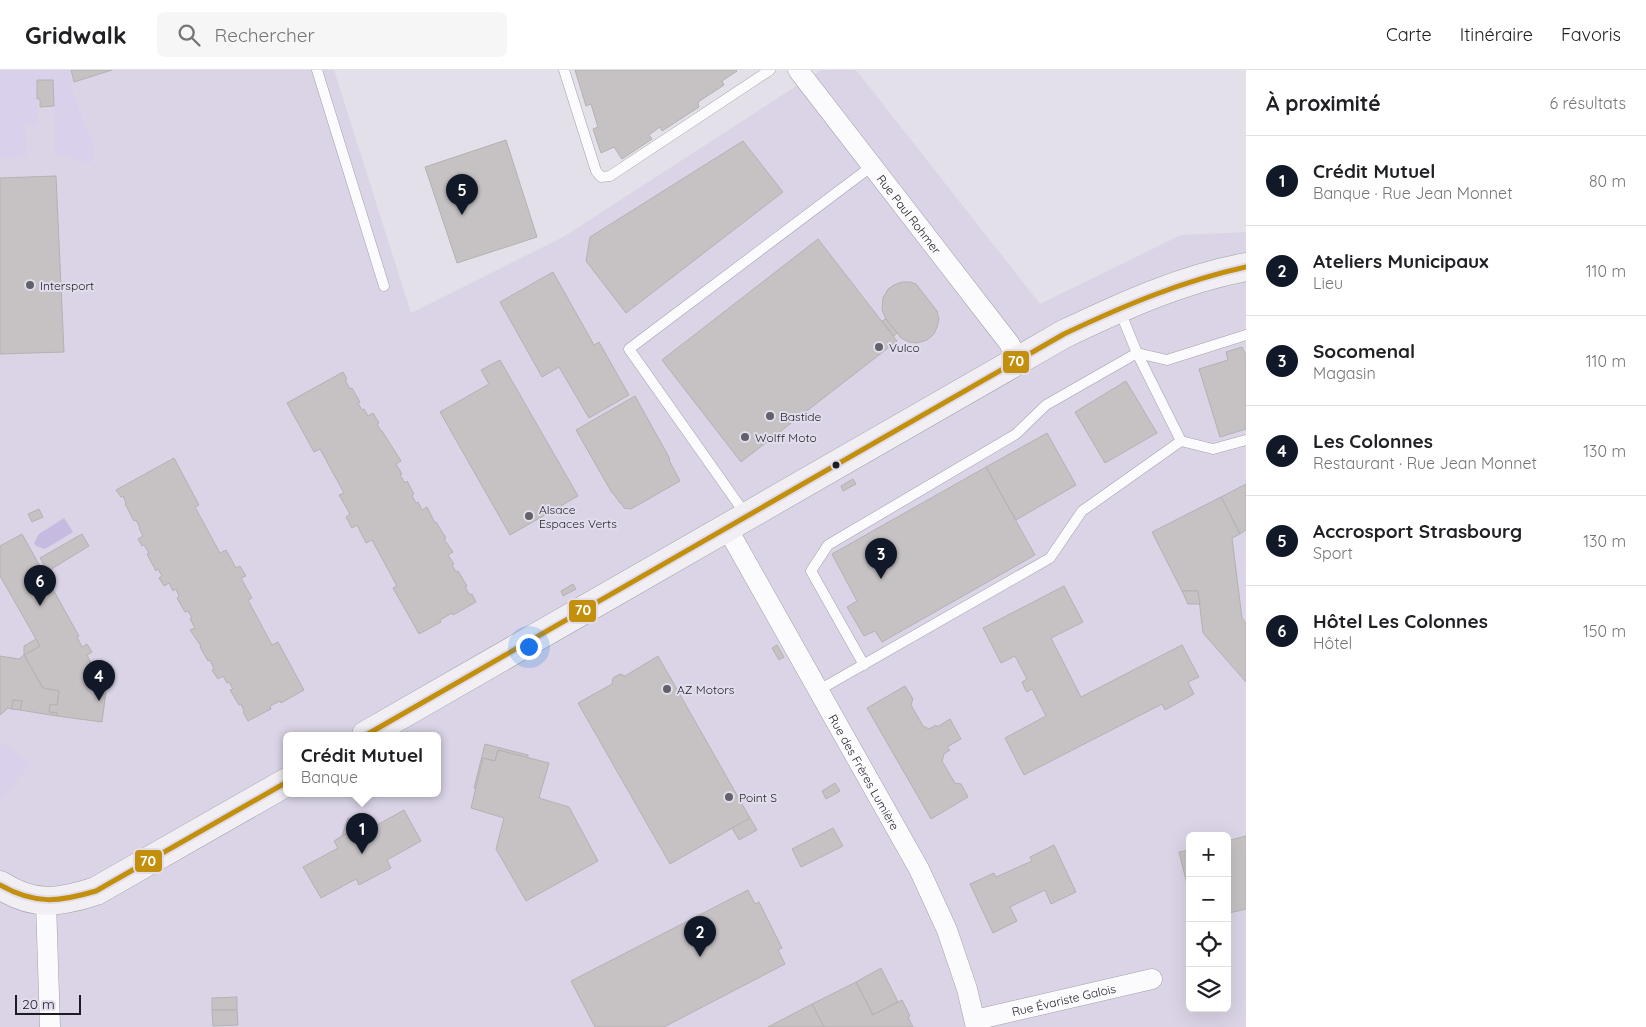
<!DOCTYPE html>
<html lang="fr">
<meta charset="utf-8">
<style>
body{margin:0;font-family:Quicksand,sans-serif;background:#f6f6f6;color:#202124}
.controls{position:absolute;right:15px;bottom:15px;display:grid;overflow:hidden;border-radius:8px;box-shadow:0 5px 20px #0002}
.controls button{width:45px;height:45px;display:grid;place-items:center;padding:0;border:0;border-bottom:1px solid #e0e0e0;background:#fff;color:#202124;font:25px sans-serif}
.scale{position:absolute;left:15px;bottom:12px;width:66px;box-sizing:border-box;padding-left:5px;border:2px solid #1e1c22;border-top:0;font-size:14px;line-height:18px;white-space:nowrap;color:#1e1c22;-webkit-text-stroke:4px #e2dded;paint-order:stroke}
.you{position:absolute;left:528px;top:576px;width:18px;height:18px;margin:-12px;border:4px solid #fff;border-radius:50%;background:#1a73e8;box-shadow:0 0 0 8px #1a73e833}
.badge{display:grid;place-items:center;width:32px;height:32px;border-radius:50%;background:#111827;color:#fff;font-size:16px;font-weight:700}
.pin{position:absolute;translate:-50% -41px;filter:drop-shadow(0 1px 2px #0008)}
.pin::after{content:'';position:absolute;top:26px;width:18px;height:15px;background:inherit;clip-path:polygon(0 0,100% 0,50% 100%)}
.popup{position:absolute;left:283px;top:662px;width:158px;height:65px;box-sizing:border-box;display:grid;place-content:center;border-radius:8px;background:#fff;filter:drop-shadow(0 1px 4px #0005);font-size:16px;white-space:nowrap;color:#757577}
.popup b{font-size:19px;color:#202124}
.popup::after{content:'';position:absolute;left:50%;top:100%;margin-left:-10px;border:10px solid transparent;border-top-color:#fff}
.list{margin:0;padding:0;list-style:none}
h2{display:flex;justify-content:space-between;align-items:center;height:65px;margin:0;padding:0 20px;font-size:21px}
h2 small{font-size:16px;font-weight:400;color:#757577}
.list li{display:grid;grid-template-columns:32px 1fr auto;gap:15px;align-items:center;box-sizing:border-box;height:90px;padding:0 20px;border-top:1px solid #e0e0e0}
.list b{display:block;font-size:19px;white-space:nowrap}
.list p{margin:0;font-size:16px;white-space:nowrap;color:#757577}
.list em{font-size:16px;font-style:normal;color:#757577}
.icon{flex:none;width:28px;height:28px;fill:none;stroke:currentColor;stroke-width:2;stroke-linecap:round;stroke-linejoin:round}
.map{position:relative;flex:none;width:1246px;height:957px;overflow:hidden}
header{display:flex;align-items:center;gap:30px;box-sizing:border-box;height:70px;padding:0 25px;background:#fff;border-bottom:1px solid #e0e0e0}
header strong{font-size:24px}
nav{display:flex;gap:28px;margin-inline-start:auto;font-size:18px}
.search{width:350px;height:45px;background:#f6f6f6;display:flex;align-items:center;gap:12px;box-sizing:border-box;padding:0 18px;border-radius:8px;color:#757577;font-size:19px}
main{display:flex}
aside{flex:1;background:#fff}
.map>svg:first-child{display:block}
</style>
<header>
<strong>Gridwalk</strong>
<div class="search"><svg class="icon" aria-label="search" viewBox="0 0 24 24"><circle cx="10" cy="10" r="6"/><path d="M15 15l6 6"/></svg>Rechercher</div>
<nav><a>Carte</a><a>Itinéraire</a><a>Favoris</a></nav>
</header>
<main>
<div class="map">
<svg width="1246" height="957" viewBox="0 0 1246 957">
<rect width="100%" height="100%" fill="#e3e0ea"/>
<path fill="#dad4e6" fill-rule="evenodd" d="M0,0L37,10H53L54,84L92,94L95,78L75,29L69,0H334L411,243L565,166L821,0H856L1040,234L1181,165L1246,162V957H0ZM287,665H437V723H287ZM1190,766H1227V938H1190Z"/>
<g fill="#d9d0eb">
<path d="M0,0H69L75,29L95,78L92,94L54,84L53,10H37V54L25,56L27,87L0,89Z"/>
<path d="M0,671L29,694L0,731Z"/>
</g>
<path fill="#c7bae1" d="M64,448L73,462L45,479L36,476L34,473L39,464Z"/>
<g fill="#c6c2c4" stroke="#b4b1b2">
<path d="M71,0H112L74,12Z"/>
<path d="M575,0H736L737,1L722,11L724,15L698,32L699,37L662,61L660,57L649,65L652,69L622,89L614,77L601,83L593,59L598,57L591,34L586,36Z"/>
<path d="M37,10H53L54,36L40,37V29H37Z"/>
<path d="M506,70L537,167L457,193L425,97Z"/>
<path d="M743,71L783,122L626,243L586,191L590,167Z"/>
<path d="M56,106L64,282L0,284V108Z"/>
<path d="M818,169L897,271L741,392L662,290Z"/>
<path d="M553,202L594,275L599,272L629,325L589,348L559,297L542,307L500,232Z"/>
<path d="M902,212H910L916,214L937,241L939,249L937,257L934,264L927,270L917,273L909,272L901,268L886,249L882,240L883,228L888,219L894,215Z"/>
<path d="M886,249L897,263L894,266L882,251Z"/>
<path d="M1242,277L1246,285V359L1220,367L1199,299L1228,290L1226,282Z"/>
<path d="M500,290L578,426L510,465L440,342L489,314L481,300Z"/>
<path d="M343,302L347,309L345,310L350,319L352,318L360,332L358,333L362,340L364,339L368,346L373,343L379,353L377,354L381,361H382L401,391L396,394L402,404L400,405L405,413L407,411L414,424L412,426L416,433L418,432L422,440L427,437L435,453L436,452L446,468L444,469L453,482L448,485L454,494L452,495L456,502L458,501L467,516L465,517L470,525L472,524L476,532L453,545L452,543L440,550L441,552L419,564L393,518L397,516L372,470L366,473L357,455L352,458L346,447L350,444L339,425L344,423L320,379L314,382L287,333Z"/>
<path d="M1126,311L1157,363L1105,393L1075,342Z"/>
<path d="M635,326L670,389L669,390L680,411L631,439L624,438L621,433H620L613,423H612L576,360Z"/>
<path d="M1047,363L1076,415L1016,450L986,397Z"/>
<path d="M174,388L199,435L195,437L220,483L226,480L236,498L240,496L246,506L241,508L252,528L248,530L272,575L278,572L304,620L281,633L280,631L270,636L271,639L248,651L243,642L244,641L241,634L239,635L230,620L233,619L229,612L227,613L223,606L218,609L212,600L214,599L210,590L208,591L200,577L201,576L190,560L195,558L190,549L192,548L188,541L185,542L177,528L179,526L176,519L173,521L169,513L164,516L159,508L162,506L158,499L156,501L147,484L149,483L144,475L142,476L138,469L143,466L139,458H140L136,450L134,451L125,434L126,433L123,426L121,427L116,420Z"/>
<path d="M986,397L1035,485L882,572L875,561L864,566L847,537L857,531L832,484Z"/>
<path d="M853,409L856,414L843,421L841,416Z"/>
<path d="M1246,414V460L1240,464L1221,427Z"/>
<path d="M1221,427L1240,464L1232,468L1242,548L1246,553V612L1203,563L1198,521H1182L1152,462Z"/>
<path d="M39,439L43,447L32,452L28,444Z"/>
<path d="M22,464L79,566L77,567L82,577L87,574L92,582L87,585L92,595L88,597L91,603L108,606L102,652L57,646V643L49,642L50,634L57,635L59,621L43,618L24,585L40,576L0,506V476Z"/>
<path d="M82,464L89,476L48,501L40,488Z"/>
<path d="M573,514L576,519L563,526L561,521Z"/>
<path d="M1064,516L1083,552L1051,568L1081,627L1182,575L1199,607L1188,612L1194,624L1165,640L1162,634L1024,705L1005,668L1046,646L1032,619L1027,622L1025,619L1022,612L1027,609L1015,586L1001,593L983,558Z"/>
<path d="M1182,521H1198L1200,534H1188Z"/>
<path d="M36,569L40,576L24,585V576Z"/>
<path d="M777,575L784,587L779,590L772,578Z"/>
<path d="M24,585L43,618L59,621L57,635L50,634L49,642L57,643V646L20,640L22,631L13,630L12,639L7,638L6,640L0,645V586L19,589Z"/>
<path d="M658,586L750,748L670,794L578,633L612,614L613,608L620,604L625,606Z"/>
<path d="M905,616L913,629L911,635L923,656L929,659L936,655L937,657L950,649L961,669L947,677L950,680L944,684L942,691L955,713L961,714L968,727L931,749L867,638Z"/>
<path d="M13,630L22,631L20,640L12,639Z"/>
<path d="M485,674L528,685V688L498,680L495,691L483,688L476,719L474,718Z"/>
<path d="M498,680L549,693L539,728L569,737L598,791L526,831L496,779L504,748L471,738L483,688L495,691Z"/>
<path d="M835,713L840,721L826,729L822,721Z"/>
<path d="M404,740L421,771L387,790L391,798L359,815L356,809L321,828L303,797L338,778L334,771L342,766L366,753L370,759Z"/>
<path d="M348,748L361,751L363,754L342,766Z"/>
<path d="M750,748L757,760L739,770L732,758Z"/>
<path d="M833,758L843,776L801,797L792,779Z"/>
<path d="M1246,766V839L1229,843L1227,836V771Z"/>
<path d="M1054,775L1076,822L1051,834L1045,820L1010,837L1017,851L993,863L970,814L994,803L996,807L1032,791L1030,787Z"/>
<path d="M1190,780V826L1179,782Z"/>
<path d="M748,820L755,834L759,832L782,878L778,880L785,894L664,957H595L571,911Z"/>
<path d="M881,898L898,932L873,945L856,912Z"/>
<path d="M856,912L873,945L902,930L910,946L908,947L913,957H824L812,934Z"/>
<path d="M237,927V940H212V928Z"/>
<path d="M812,934L824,957H768Z"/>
<path d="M212,940H237L238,955L213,956Z"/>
</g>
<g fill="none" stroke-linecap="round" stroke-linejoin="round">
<defs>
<g id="lane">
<path d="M317,0L384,216"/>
<path d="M564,0L596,101L601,107L610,106L770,0"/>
<path d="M1119,239L1137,283L1167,290L1246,265"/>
<path d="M1181,371L1213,379L1246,370"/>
<path d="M746,445L629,279L872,96"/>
<path d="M819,620L1050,488L1082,441L1181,371L1137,283L1046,335L1016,364L828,475L811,501L864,595"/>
</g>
<g id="street">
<path id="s1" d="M798,0L1009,273L1018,291"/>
<path id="s2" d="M727,458L919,799L947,860L967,919L976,957"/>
<path d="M46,832L50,957"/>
<path id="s3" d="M975,950L1152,909"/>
</g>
<g id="secondary">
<path d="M366,665L1064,264C1123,236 1182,209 1246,197"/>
<path d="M0,815C34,837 59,833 96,821L287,712"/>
</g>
</defs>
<use href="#lane" stroke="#a3a1a7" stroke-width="11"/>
<use href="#street" stroke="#a3a1a7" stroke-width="21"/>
<use href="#secondary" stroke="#a3a1a7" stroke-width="29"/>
<use href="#lane" stroke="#fbfafc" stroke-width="10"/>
<use href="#street" stroke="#fbfafc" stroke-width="20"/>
<use href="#secondary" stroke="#f1eff4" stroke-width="28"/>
<defs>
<g id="bus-1">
<path d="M366,665L1064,264C1123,236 1182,211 1246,197"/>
<path d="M0,815C35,835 59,832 96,821L287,712"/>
</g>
</defs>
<use href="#bus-1" stroke="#e2dded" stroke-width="9"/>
<use href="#bus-1" stroke="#c2900c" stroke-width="5"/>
</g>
<g fill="#636168" stroke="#e2dded" stroke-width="2">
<circle cx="30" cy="215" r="5"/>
<circle cx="879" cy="277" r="5"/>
<circle cx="770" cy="346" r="5"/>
<circle cx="745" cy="367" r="5"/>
<circle cx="529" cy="446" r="5"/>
<circle cx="667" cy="619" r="5"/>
<circle cx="729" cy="727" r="5"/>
</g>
<circle fill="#1e1c22" stroke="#e2dded" stroke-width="2" cx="836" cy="395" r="4.5"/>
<g text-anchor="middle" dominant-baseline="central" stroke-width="4" stroke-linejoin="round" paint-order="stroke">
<g font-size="12" fill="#1e1c22" stroke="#e2dded">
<text stroke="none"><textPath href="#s1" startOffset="182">Rue Paul Rohmer</textPath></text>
<text stroke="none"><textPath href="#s2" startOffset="280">Rue des Frères Lumière</textPath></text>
<text stroke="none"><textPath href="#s3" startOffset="91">Rue Évariste Galois</textPath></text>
</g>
<g font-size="12" fill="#1e1c22" stroke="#e2dded" text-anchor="start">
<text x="40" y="215">Intersport</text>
<text x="889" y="277">Vulco</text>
<text x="780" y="346">Bastide</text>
<text x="755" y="367">Wolff Moto</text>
<text x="539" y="439">Alsace<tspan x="539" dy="14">Espaces Verts</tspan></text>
<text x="677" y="619">AZ Motors</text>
<text x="739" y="727">Point S</text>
</g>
</g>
<g stroke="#e2dded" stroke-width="2">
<rect x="1002" y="280" width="28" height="24" rx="5" fill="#c2900c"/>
<rect x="568" y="529" width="29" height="24" rx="5" fill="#c2900c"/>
<rect x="134" y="779" width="29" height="24" rx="5" fill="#c2900c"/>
</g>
<g font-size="14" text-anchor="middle" font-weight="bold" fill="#fff">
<text x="1016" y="296">70</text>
<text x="583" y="545">70</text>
<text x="148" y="796">70</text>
</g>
</svg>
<div class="controls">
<button>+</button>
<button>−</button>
<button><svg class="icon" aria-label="locate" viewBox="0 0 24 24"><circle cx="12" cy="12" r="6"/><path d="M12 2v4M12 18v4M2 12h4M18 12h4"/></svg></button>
<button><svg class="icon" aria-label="layers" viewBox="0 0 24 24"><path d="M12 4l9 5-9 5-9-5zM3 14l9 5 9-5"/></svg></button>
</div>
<div class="scale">20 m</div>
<div class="you"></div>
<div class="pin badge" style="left:362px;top:784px">1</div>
<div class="popup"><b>Crédit Mutuel</b>Banque</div>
<div class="pin badge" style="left:700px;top:887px">2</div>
<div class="pin badge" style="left:881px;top:509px">3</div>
<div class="pin badge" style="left:99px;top:631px">4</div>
<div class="pin badge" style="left:462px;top:145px">5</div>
<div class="pin badge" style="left:40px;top:536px">6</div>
</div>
<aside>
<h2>À proximité<small>6 résultats</small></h2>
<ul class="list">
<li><span class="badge">1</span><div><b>Crédit Mutuel</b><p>Banque · Rue Jean Monnet</p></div><em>80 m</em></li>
<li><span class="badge">2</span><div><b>Ateliers Municipaux</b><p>Lieu</p></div><em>110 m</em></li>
<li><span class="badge">3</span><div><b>Socomenal</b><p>Magasin</p></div><em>110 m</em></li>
<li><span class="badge">4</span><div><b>Les Colonnes</b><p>Restaurant · Rue Jean Monnet</p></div><em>130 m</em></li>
<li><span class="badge">5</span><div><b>Accrosport Strasbourg</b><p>Sport</p></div><em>130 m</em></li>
<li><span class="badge">6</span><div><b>Hôtel Les Colonnes</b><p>Hôtel</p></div><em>150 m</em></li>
</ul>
</aside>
</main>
